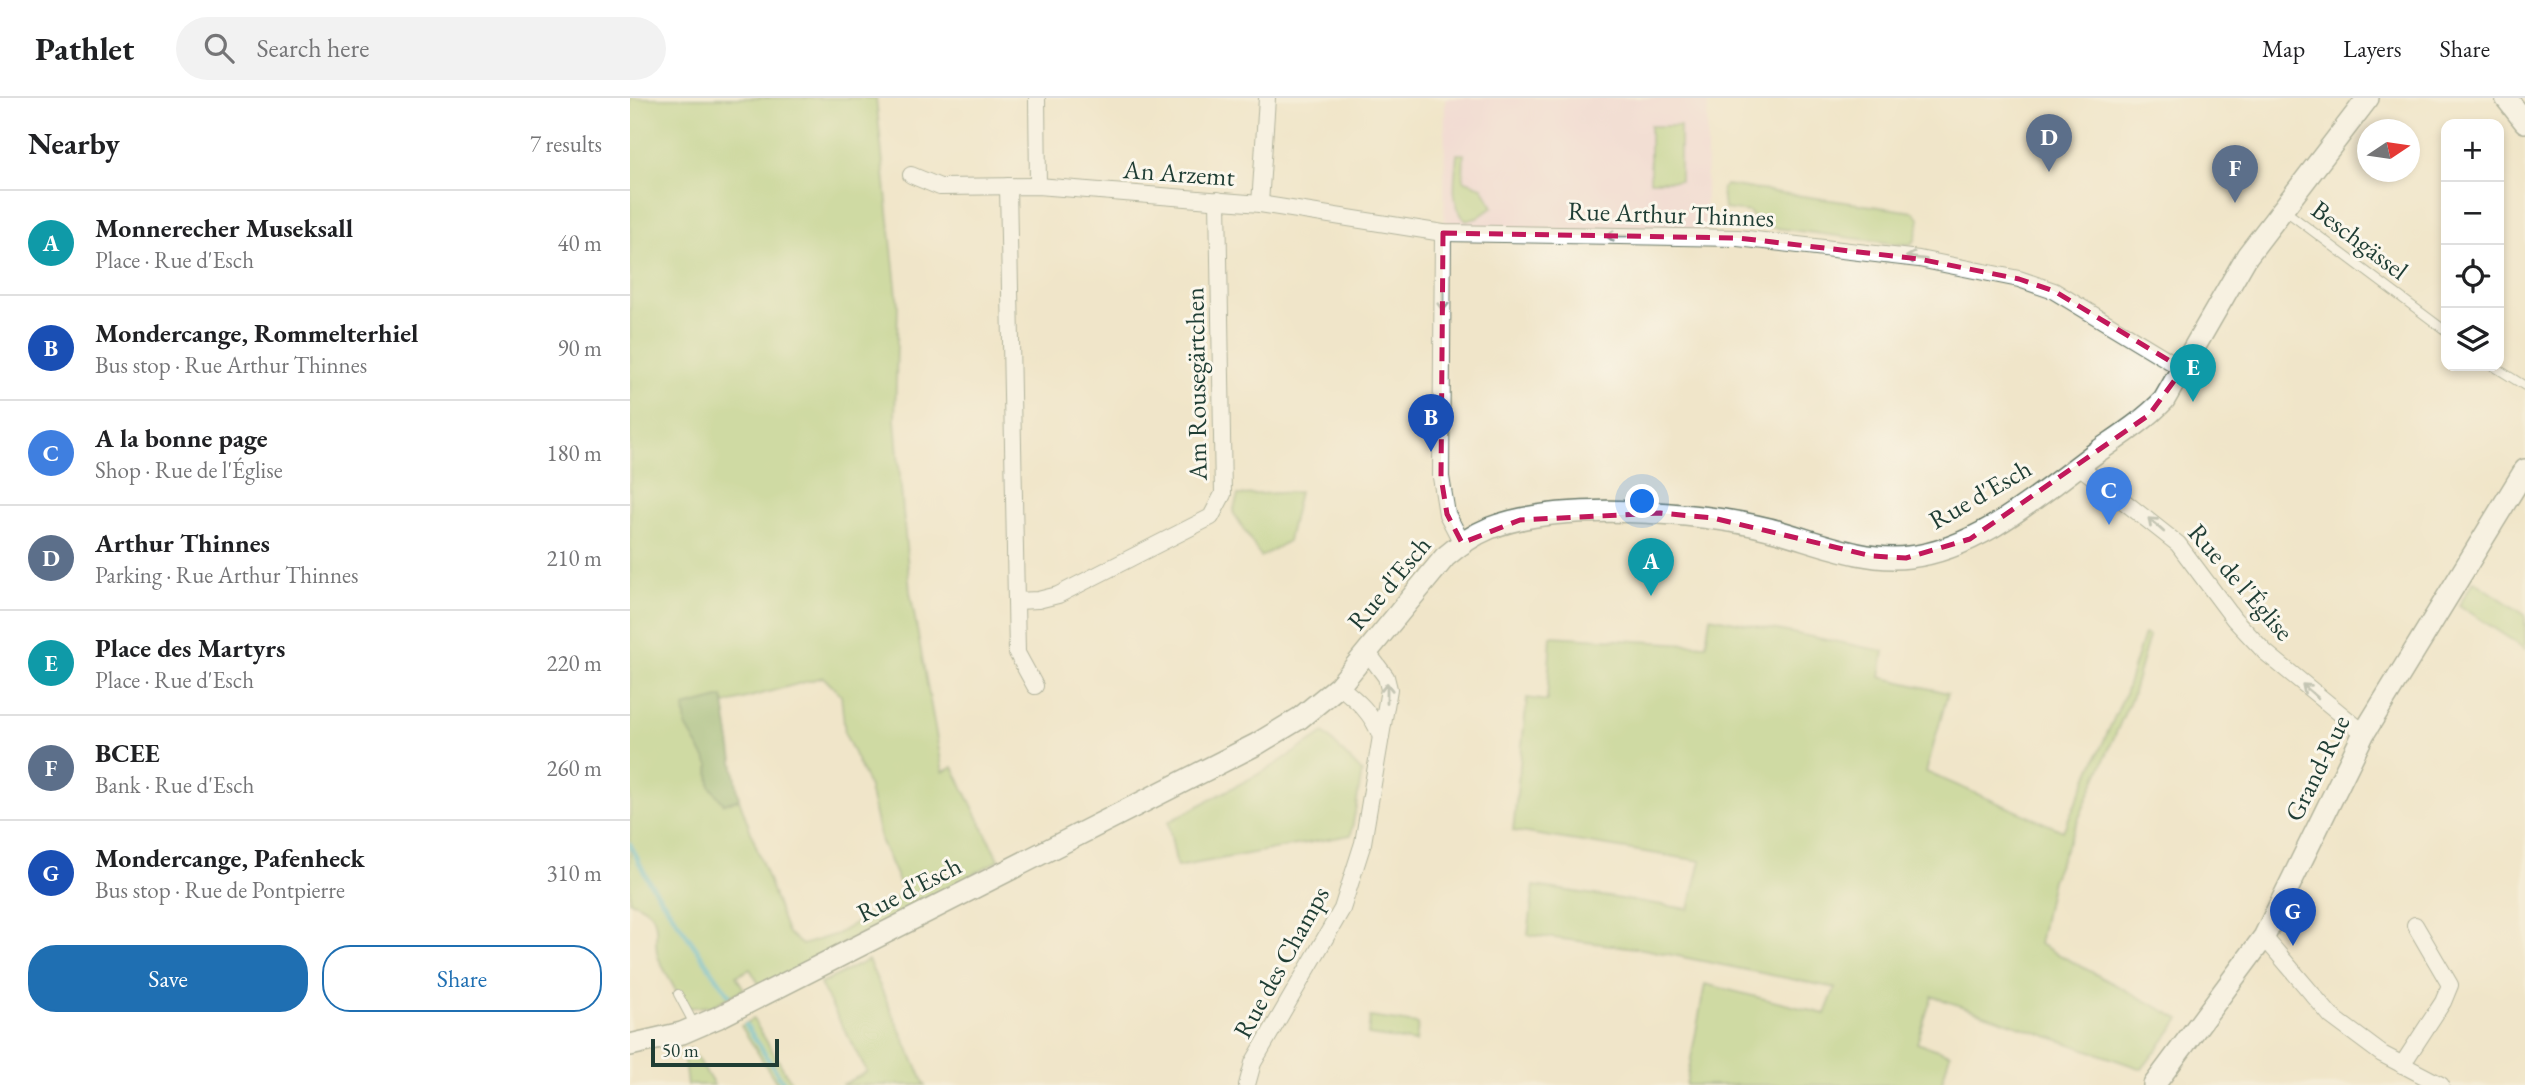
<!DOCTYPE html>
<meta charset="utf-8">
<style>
body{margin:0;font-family:"EB Garamond",serif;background:#f2f2f2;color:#202124}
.controls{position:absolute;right:21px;top:21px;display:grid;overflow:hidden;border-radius:14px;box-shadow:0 4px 10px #0003}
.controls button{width:63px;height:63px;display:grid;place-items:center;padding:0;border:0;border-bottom:2px solid #e0e0e0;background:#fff;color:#202124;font:35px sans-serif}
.compass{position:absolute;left:1727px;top:21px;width:63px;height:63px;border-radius:50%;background:#fff;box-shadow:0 4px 10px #0003;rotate:77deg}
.scale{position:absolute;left:21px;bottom:18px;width:128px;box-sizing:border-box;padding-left:7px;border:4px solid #1f3d34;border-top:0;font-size:19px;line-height:24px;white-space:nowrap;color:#1f3d34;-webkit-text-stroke:5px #fbf7ec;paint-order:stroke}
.you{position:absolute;left:1013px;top:404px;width:24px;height:24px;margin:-18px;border:5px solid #fff;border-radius:50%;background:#1a73e8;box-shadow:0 0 0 10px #1a73e833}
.badge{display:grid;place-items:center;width:46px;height:46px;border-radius:50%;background:#1f6fb2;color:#fff;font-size:23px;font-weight:700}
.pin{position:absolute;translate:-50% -58px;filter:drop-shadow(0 2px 4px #0008)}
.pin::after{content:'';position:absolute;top:37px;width:24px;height:21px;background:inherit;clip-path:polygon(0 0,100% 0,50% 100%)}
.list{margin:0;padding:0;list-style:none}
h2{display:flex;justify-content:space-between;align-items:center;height:91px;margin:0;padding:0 28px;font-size:30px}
h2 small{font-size:23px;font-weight:400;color:#757577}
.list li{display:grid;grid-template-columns:46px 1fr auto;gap:21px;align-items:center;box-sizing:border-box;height:105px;padding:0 28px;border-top:2px solid #e0e0e0}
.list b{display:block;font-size:26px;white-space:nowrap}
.list p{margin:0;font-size:23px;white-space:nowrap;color:#757577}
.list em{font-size:23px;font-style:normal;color:#757577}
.actions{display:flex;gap:14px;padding:21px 28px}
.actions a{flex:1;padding:16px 0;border:2px solid #1f6fb2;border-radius:28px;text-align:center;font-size:24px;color:#1f6fb2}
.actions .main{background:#1f6fb2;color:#fff}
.icon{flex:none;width:38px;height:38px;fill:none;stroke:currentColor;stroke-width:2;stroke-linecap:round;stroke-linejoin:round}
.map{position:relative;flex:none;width:1895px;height:987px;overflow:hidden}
header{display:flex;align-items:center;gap:42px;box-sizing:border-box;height:98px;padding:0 35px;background:#fff;border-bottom:2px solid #e0e0e0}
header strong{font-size:33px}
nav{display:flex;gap:38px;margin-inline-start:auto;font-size:24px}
.search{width:490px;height:63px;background:#f2f2f2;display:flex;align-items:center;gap:18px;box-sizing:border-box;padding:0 24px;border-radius:38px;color:#757577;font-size:26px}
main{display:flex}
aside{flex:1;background:#fff}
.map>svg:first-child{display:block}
</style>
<header>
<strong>Pathlet</strong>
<div class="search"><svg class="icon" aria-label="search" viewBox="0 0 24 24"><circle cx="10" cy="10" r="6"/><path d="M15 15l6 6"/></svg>Search here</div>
<nav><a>Map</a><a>Layers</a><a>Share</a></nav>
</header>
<main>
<aside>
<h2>Nearby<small>7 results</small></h2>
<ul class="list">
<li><span class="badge" style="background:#0f9aa8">A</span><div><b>Monnerecher Museksall</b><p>Place · Rue d'Esch</p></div><em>40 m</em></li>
<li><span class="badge" style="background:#1a4fb4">B</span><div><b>Mondercange, Rommelterhiel</b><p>Bus stop · Rue Arthur Thinnes</p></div><em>90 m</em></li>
<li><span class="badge" style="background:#3f7fe0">C</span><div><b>A la bonne page</b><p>Shop · Rue de l'Église</p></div><em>180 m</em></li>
<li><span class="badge" style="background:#5c6f8a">D</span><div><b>Arthur Thinnes</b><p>Parking · Rue Arthur Thinnes</p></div><em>210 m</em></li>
<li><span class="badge" style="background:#0f9aa8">E</span><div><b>Place des Martyrs</b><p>Place · Rue d'Esch</p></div><em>220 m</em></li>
<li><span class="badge" style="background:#5c6f8a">F</span><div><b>BCEE</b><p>Bank · Rue d'Esch</p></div><em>260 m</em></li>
<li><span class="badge" style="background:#1a4fb4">G</span><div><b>Mondercange, Pafenheck</b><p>Bus stop · Rue de Pontpierre</p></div><em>310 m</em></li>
</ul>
<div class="actions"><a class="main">Save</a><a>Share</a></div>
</aside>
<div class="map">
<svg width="1895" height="987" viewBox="0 0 1895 987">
<rect width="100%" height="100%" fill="#fbf7ec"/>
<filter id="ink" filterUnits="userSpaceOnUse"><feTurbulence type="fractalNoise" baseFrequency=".0143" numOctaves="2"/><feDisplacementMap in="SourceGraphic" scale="14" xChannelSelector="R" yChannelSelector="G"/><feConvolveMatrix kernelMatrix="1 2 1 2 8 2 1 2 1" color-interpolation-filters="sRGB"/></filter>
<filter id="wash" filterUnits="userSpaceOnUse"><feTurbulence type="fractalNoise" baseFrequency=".00686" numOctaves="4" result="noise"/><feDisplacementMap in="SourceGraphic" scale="28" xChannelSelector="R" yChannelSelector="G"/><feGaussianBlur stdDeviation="1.57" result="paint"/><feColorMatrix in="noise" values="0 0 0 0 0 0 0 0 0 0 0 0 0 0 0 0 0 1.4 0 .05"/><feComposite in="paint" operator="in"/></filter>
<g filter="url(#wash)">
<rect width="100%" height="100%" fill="#f0e5c9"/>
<path fill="#f3cfdf" d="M815,0H1078L1075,139L814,135Z"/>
<g fill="#a7cc76" stroke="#638455" stroke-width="2" fill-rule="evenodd">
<path d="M0,0H246L268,207L265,322L280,493L313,674L323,669L369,762L152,878L129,886L120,871L106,878L114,891L82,908L55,910C47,894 37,878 29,861C19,839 41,817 0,803ZM193,579L211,597L215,636L238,686L251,744L274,795L207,836L172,847L157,834L109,701L94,706L80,688L79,667L93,599L95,606Z"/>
<rect x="1020" y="28" width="30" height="55"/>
<path d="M827,56H834L833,82L852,89L863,109L847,120L836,123C819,105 825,80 827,56Z"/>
<path d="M1096,87L1284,114L1290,121L1285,142L1281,146H1268L1131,128L1119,114L1094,111L1092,91Z"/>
<path d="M669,394L658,443L631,459L603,414L608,397Z"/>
<path d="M1844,483L1895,517V551L1829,507Z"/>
<path d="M1080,519L1254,553L1250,579L1318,595L1296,674L1433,733L1495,596L1514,536L1519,538L1502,598L1422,782L1409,846L1550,921L1512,971L1302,898L1287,945L1320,956L1311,987H1056L1075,886L1195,916L1205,890L1013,851L898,837L904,788L1059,811L1071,763L883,733L897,600L917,603L921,538L1076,547Z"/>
<path d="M694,635L732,674L721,737L547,769L538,724L640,670Z"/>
<path d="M238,862L295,987H212L237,974L190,886Z"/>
<path d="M740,919L788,926L786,944L738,937Z"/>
<path d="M123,921L160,982L164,987H148L111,928Z"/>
<path d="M61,951L84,987H57L53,953Z"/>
</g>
<path fill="#85b067" stroke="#52764e" stroke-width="2" d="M93,599L109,701L94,706L80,688L79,667L56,628L54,609Z"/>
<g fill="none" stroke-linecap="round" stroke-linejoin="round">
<g stroke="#47b3c3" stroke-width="5">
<path d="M0,746L18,782L99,897"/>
<path d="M116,927L155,987"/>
</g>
</g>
</g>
<g filter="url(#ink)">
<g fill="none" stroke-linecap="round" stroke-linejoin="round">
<defs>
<g id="service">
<path d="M1653,111L1816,233"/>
<path d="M1863,268L1895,288"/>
<path d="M48,896L65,928"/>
</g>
<g id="minor">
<path d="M407,0L408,88"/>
<path d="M281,77L310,89L408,88L630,106L813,135L1108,140L1289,161L1389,181L1424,193L1553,271"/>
<path d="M378,88L387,555L405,588"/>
<path d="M630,106L637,0"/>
<path d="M813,135L811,379L817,416L832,445"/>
<path d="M1449,368L1548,446L1604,521L1635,554L1734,635"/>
<path d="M386,503L408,502L428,497L581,419L593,396L588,102"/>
<path d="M709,588C728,603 742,615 751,639"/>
<path d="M1634,839L1701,918L1752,956L1811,987"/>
<path d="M1772,967L1813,904L1820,887L1785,827"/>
<path d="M617,987L623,965L712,811L733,745L759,591L756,579L738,555"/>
</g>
<g id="secondary">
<path d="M1876,0L1895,24"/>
<path d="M0,947L52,935L89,919L627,646L670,620L709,588L815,459C829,447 843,437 860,430C928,403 1068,413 1139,431C1183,442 1233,465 1279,459C1350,451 1411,395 1467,354C1490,338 1514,323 1534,302L1617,158L1738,0"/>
<path d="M1524,987L1634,839L1734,635L1895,372"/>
</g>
</defs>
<use href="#service" stroke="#687868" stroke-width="10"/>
<use href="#minor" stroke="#687868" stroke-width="18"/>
<use href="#secondary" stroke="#687868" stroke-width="24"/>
<use href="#service" stroke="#fff" stroke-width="8"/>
<use href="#minor" stroke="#fff" stroke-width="16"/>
<use href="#secondary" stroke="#fff" stroke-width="21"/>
</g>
<defs><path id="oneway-shaft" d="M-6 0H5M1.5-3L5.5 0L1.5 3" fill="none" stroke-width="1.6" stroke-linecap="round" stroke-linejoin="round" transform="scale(1.75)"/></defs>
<g stroke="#8f9e9a">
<use href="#oneway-shaft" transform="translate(986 138) rotate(-179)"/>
<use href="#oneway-shaft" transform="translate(1286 160) rotate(-172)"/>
<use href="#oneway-shaft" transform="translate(813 203) rotate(90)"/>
<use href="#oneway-shaft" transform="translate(1526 427) rotate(-138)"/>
<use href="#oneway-shaft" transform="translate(1680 593) rotate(-139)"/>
<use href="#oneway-shaft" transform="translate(757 595) rotate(-90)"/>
</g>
</g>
<path d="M0 0H1895V987H0ZM813,135L1108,140L1289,161L1389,181L1424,193L1553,271L1519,317L1340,441L1276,460L1242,458L1083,420L1030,415L890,422L832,445L817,416L811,379Z" fill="#f0e5c9" fill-opacity=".55" fill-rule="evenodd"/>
<path fill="none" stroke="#c2185b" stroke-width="5" stroke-dasharray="14 9" stroke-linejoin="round" d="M813,135L1108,140L1289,161L1389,181L1424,193L1553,271L1519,317L1340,441L1276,460L1242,458L1083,420L1030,415L890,422L832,445L817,416L811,379Z"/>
<g text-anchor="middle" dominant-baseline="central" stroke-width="6" stroke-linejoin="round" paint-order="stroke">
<g font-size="26" fill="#1f3d34" stroke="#fbf7ec">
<text transform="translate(549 75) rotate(4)">An Arzemt</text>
<text transform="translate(1041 116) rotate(2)">Rue Arthur Thinnes</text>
<text transform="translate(1730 142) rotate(37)">Beschgässel</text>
<text transform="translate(566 286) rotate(-91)">Am Rousegärtchen</text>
<text transform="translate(1350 396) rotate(-30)">Rue d'Esch</text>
<text transform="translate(1611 484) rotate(49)">Rue de l'Église</text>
<text transform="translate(759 485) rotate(-50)">Rue d'Esch</text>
<text transform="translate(1687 670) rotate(-64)">Grand-Rue</text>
<text transform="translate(279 791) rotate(-27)">Rue d'Esch</text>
<text transform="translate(651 864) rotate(-61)">Rue des Champs</text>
</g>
</g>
</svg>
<div class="controls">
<button>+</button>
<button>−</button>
<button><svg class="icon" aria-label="locate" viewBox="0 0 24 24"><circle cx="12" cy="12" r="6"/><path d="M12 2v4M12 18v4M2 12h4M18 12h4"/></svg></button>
<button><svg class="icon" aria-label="layers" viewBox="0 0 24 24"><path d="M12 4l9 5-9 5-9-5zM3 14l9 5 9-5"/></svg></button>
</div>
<svg class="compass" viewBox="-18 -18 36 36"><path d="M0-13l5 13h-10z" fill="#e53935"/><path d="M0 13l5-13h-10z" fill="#757577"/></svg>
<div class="scale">50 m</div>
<div class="you"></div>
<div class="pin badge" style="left:1021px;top:498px;background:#0f9aa8">A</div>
<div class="pin badge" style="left:801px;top:354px;background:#1a4fb4">B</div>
<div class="pin badge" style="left:1479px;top:427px;background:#3f7fe0">C</div>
<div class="pin badge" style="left:1419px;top:74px;background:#5c6f8a">D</div>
<div class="pin badge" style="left:1563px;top:304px;background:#0f9aa8">E</div>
<div class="pin badge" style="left:1605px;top:105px;background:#5c6f8a">F</div>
<div class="pin badge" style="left:1663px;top:848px;background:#1a4fb4">G</div>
</div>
</main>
